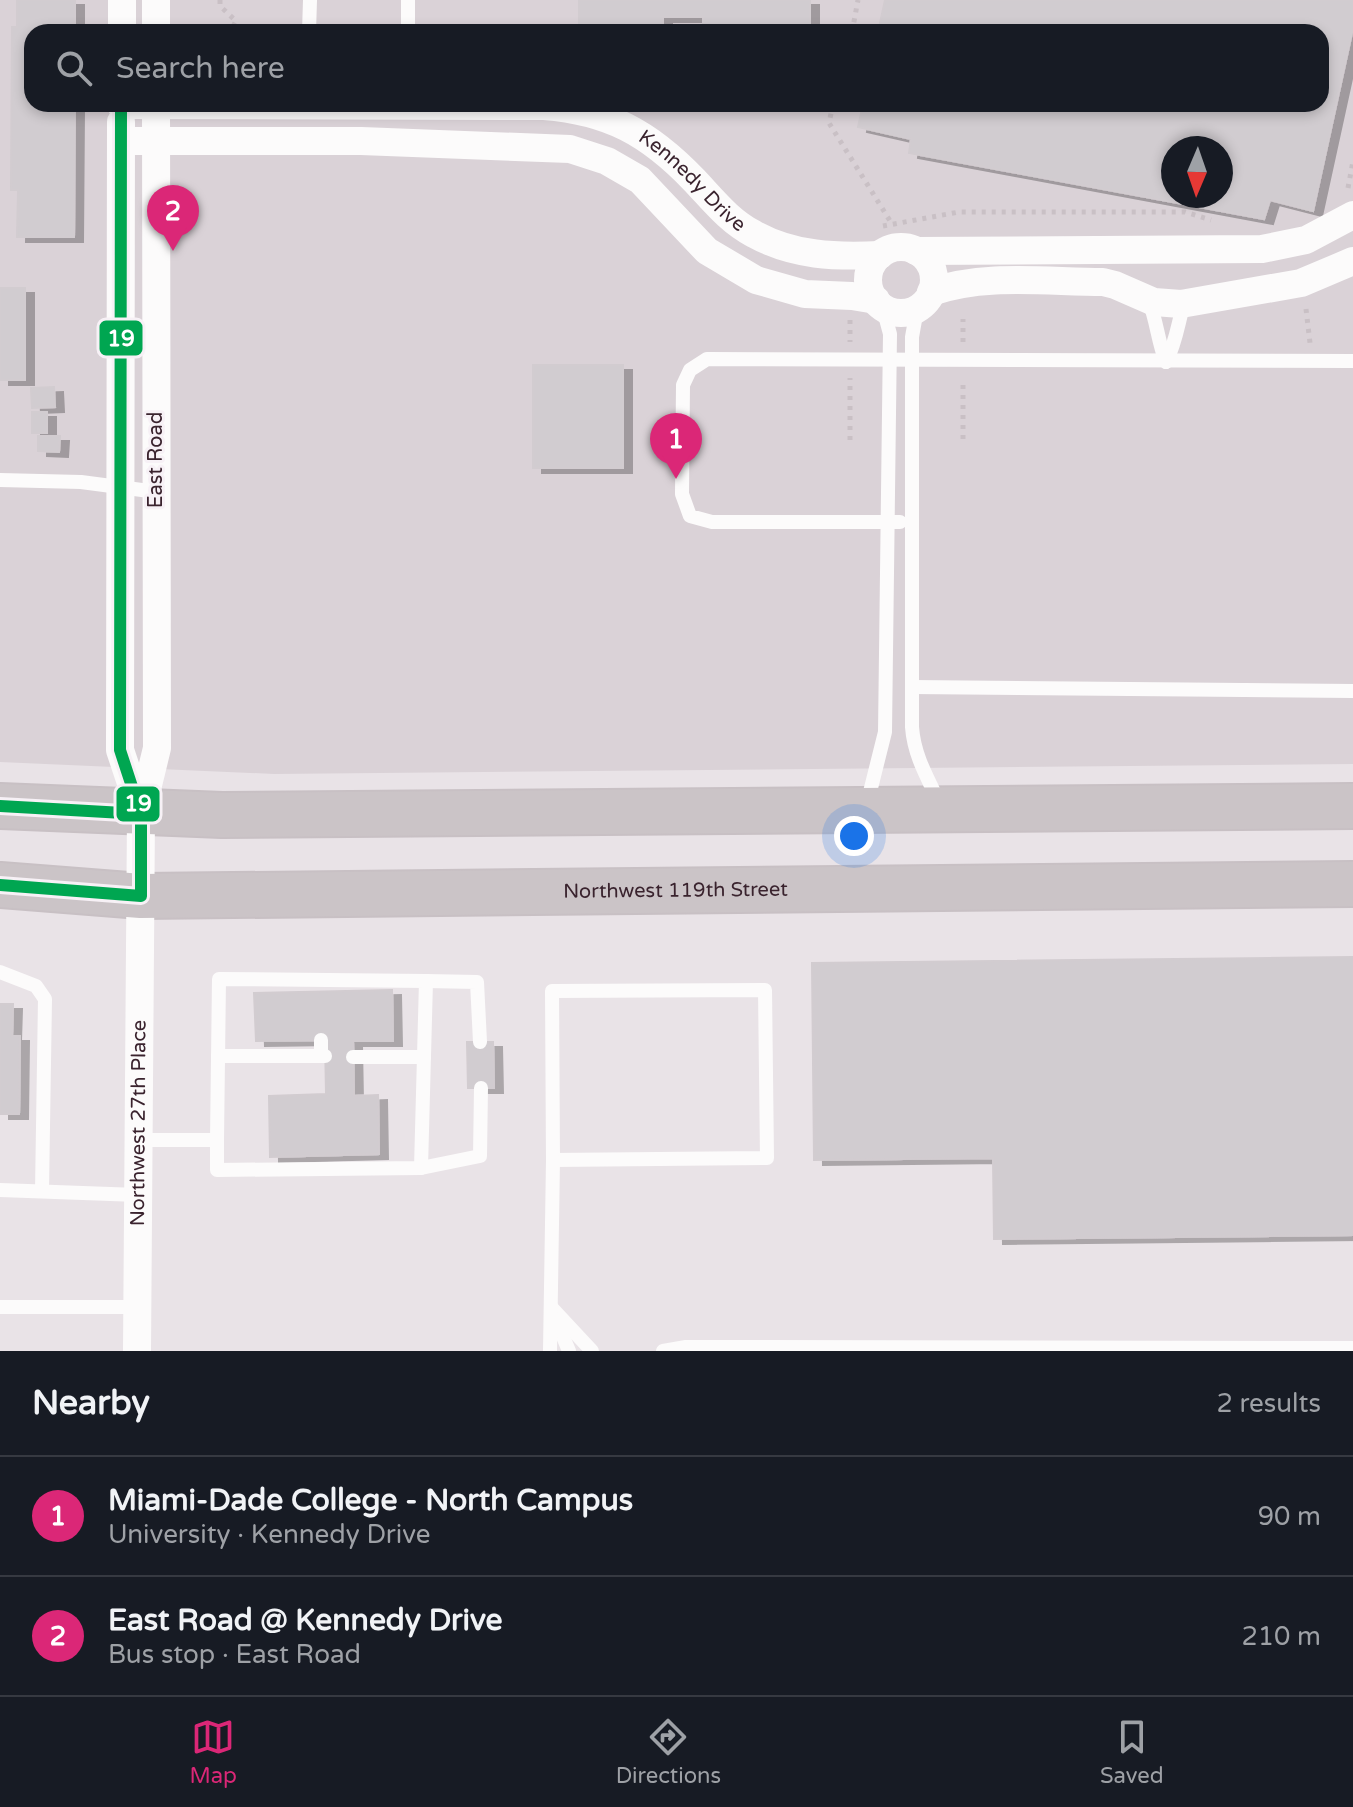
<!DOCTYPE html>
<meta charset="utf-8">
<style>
body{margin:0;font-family:"Varela Round",sans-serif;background:#242831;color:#f1f3f6}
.compass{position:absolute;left:1161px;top:136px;width:72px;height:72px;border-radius:50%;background:#171b24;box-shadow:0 4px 12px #0003;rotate:182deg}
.you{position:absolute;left:854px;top:836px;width:28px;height:28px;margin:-20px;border:6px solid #fff;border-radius:50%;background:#1a73e8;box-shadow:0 0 0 12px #1a73e833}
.badge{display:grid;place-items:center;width:52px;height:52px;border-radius:50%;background:#db2777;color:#fff;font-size:26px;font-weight:700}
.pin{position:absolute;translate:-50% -66px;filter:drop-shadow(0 2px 4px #0008)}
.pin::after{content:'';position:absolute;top:42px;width:28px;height:24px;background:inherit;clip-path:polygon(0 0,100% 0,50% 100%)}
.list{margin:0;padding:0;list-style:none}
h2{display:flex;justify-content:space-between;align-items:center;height:104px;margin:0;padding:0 32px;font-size:34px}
h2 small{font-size:26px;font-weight:400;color:#9ea1a6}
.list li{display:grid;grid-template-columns:52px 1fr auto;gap:24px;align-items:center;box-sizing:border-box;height:120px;padding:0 32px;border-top:2px solid #363941}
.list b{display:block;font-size:30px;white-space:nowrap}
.list p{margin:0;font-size:26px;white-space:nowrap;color:#9ea1a6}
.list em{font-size:26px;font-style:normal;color:#9ea1a6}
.icon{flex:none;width:44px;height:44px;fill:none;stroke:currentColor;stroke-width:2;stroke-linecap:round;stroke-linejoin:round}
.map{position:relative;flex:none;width:1353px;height:1351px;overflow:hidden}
.search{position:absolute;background:#171b24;box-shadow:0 4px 12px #0003;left:24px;right:24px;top:24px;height:88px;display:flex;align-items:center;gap:20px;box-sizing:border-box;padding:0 28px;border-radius:24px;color:#9ea1a6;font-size:30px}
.sheet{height:344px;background:#171b24}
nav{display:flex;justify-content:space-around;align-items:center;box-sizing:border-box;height:112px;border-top:2px solid #363941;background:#171b24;font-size:22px;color:#9ea1a6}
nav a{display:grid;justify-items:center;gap:4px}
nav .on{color:#db2777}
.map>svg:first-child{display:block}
</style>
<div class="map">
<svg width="1353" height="1351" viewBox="0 0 1353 1351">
<defs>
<filter id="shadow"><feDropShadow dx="9" dy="5" stdDeviation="0" flood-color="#0004"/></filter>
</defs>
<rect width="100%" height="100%" fill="#e9e3e7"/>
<path fill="#dad2d7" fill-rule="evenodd" d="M0,0H1353V764L274,774L0,762ZM32,32H1321V104H32ZM1173,148H1221V196H1173Z"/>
<g fill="#d1ccd0" stroke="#d2ccd0" stroke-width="2" fill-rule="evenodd" filter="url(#shadow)">
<path d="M17,0H75V32H32V104H75L74,237H17L18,190H11L12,27H17Z"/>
<path d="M579,0H810V32H703V17H663V32H579Z"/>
<path d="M885,0H1353V28L1313,211L1270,200L1264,219L909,153L911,139L858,127L863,104H1321V32H878ZM1173,148H1221V196H1173Z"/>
<rect x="0" y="288" width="25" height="92"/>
<rect x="533" y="365" width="90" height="103"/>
<path d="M54,387L55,407L32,408L31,388Z"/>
<rect x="32" y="412" width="15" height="21"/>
<path d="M38,436H60L59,452L38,451Z"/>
<path d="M1353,957V1235L994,1239L993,1158L814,1160L812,963Z"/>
<path d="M392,990L393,1041H353L354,1096L378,1095L379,1154L270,1157L269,1096L326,1094L325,1040L256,1041L254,993Z"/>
<path d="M0,1004H13L12,1036H20L19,1114H0Z"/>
<path d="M467,1042H493L494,1088H468Z"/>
</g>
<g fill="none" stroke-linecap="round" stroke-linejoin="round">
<defs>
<g id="trunk">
<path d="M0,806L222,815L1353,806"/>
<path id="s3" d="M0,885L141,896L1353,884"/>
</g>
</defs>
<use href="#trunk" stroke="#c8c0c4" stroke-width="48"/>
<g stroke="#c9c0c5" stroke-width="5" stroke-dasharray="4 6" stroke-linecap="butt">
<path d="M220,0V6L236,21L230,32"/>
<path d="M209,32H219"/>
<path d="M852,32L858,0"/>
<path d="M833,104L829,123L892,224"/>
<path d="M1348,188L1353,161"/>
<path d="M883,226L959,212H1185L1211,220"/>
<path d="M1306,309L1310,343"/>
<path d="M850,320V342"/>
<path d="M963,342V319"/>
<path d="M963,439V380"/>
<path d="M850,440V378"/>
</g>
<g stroke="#fcfbfb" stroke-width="14">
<path d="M309,32L310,0"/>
<path d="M408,32V0"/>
<path d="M1149,301C1157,322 1158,342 1166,362"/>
<path d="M917,309L912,337V727C914,755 927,777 939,802"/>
<path d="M1166,362C1176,343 1178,323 1184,303"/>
<path d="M0,480L81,482L157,492"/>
<path d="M900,522H712L690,516L682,494L683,385L690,370L707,359L1353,361"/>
<path d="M912,687L1353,691"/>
<path d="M867,804L885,732L890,334L883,308"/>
<path d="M0,972L36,986L45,999L42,1191"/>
<path d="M426,981L477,982L480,1042"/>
<path d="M765,990L767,1158L553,1160L552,991Z"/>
<path d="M321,1040V1056"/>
<path d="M218,1056H325"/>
<path d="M353,1057H424"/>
<path d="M139,1140H217L219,979L426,981L421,1168L217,1170V1140"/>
<path d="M421,1168L480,1156L481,1088"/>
<path d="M0,1190L138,1195"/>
<path d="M0,1307H137"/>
<path d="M551,1307L592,1351"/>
<path d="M554,1315L569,1351"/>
<path d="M550,1351L553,1160"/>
<path d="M663,1351L686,1347L1353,1348"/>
</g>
<g stroke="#fcfbfb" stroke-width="28">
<path d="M122,32V0"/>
<path d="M156,32V0"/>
<path id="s1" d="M121,105L544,106C609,111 649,133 694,180C713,200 729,221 754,234C794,256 835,257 880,255"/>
<path d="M121,122L120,750L141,813"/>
<path d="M121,141H361L570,149L607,161L640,180L707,251L756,280L805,294L852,296L876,300"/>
<circle cx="901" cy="280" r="33"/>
<path d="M916,251L1262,249L1306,240L1353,215"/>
<path d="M931,292C985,273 1047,282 1103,282L1115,285L1154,302L1181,304L1301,283L1353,261"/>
<path id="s2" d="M137,1351L141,814L157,748L156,104"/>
</g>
<use href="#trunk" stroke="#cbc4c7" stroke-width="44"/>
<defs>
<g id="bus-1">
<path d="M0,806L141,814"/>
<path d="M0,885L141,896V814L120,750L121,104"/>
</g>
</defs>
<use href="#bus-1" stroke="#f7f1f6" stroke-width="18"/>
<use href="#bus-1" stroke="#00a651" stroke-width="12"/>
</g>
<g text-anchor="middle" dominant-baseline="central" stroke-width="6" stroke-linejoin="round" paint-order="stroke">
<g font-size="20" fill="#3a232e" stroke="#f7f1f6">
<text stroke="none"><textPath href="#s1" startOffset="594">Kennedy Drive</textPath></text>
<text transform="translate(156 460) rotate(-90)">East Road</text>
<text stroke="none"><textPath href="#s3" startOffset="676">Northwest 119th Street</textPath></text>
<text stroke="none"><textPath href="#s2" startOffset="228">Northwest 27th Place</textPath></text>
</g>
</g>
<g stroke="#f7f1f6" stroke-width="3">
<rect x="98" y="319" width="46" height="38" rx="8" fill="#00a651"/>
<rect x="115" y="785" width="46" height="38" rx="8" fill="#00a651"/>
</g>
<g font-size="22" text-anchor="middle" font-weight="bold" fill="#fff">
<text x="121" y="346">19</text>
<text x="138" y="811">19</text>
</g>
</svg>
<svg class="compass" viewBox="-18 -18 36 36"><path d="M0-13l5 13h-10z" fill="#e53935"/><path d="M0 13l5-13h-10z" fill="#9ea1a6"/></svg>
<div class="you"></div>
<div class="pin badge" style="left:676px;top:479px">1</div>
<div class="pin badge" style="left:173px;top:251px">2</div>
<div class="search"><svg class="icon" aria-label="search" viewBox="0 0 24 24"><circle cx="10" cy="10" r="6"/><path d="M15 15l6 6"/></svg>Search here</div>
</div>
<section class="sheet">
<h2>Nearby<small>2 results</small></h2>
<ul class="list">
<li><span class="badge">1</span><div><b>Miami-Dade College - North Campus</b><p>University · Kennedy Drive</p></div><em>90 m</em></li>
<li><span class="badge">2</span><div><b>East Road @ Kennedy Drive</b><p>Bus stop · East Road</p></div><em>210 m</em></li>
</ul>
</section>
<nav>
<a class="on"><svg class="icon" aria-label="map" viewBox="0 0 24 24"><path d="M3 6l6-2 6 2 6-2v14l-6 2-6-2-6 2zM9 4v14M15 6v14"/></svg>Map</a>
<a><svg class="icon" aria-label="directions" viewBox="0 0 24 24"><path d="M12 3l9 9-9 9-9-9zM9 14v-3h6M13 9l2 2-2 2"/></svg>Directions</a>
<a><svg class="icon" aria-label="saved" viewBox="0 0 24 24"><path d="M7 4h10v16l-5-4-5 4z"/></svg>Saved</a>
</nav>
